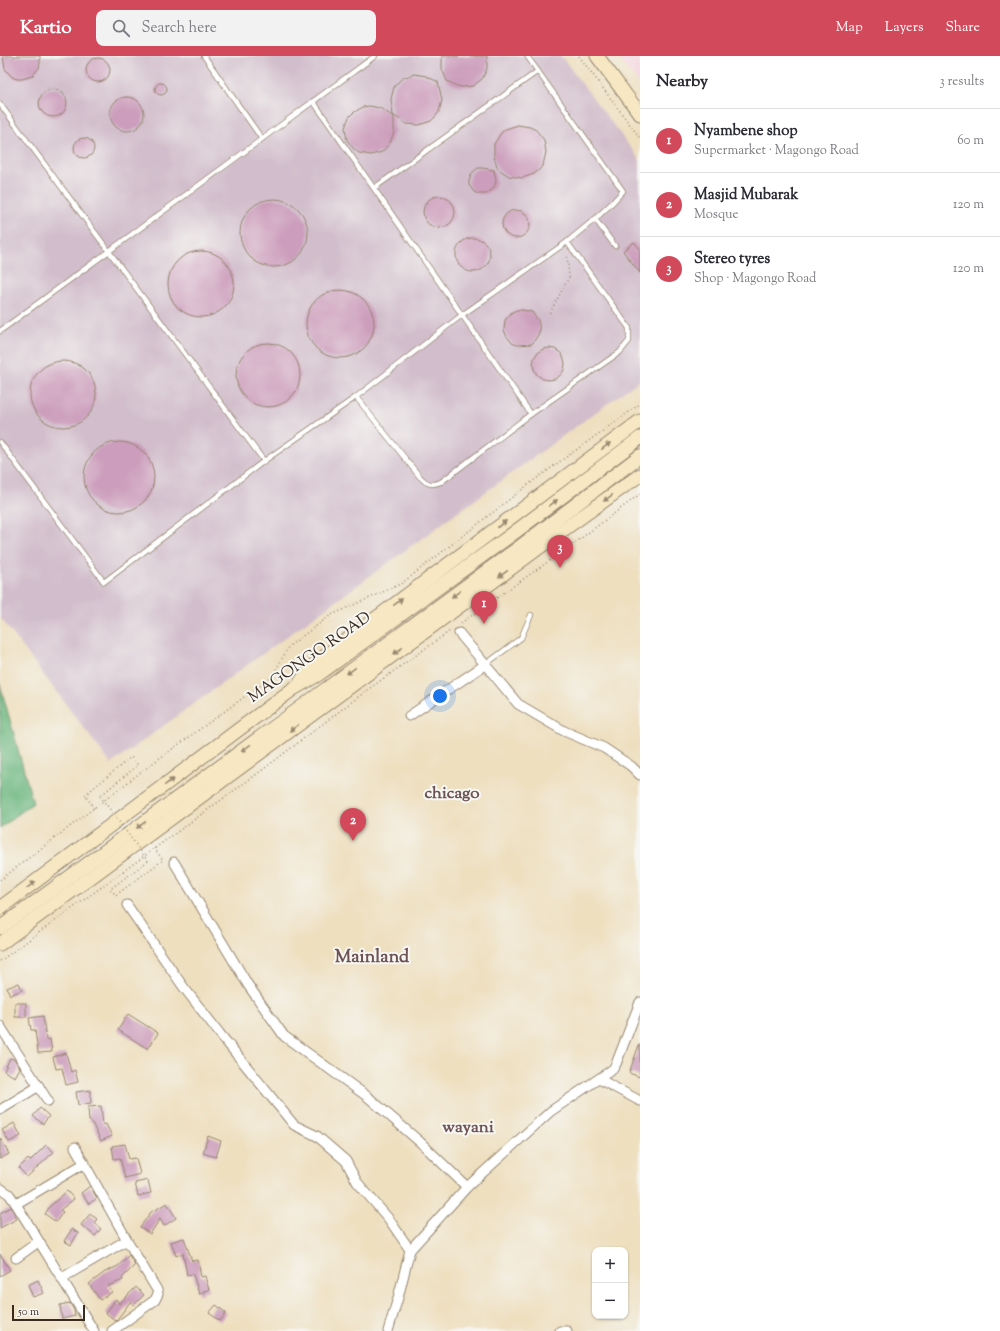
<!DOCTYPE html>
<meta charset="utf-8">
<style>
body{margin:0;font-family:"Sorts Mill Goudy",serif;background:#f2f2f3;color:#2b2b33}
.controls{position:absolute;right:12px;bottom:12px;display:grid;overflow:hidden;border-radius:8px;box-shadow:0 1px 3px #0004}
.controls button{width:36px;height:36px;display:grid;place-items:center;padding:0;border:0;border-bottom:1px solid #e1e1e2;background:#fff;color:#2b2b33;font:20px sans-serif}
.scale{position:absolute;left:12px;bottom:10px;width:73px;box-sizing:border-box;padding-left:4px;border:2px solid #3b2a1e;border-top:0;font-size:11px;line-height:14px;white-space:nowrap;color:#3b2a1e;-webkit-text-stroke:3px #f6f6f2;paint-order:stroke}
.you{position:absolute;left:440px;top:640px;width:14px;height:14px;margin:-10px;border:3px solid #fff;border-radius:50%;background:#1a73e8;box-shadow:0 0 0 6px #1a73e833}
.badge{display:grid;place-items:center;width:26px;height:26px;border-radius:50%;background:#d1495b;color:#fff;font-size:13px;font-weight:700}
.pin{position:absolute;translate:-50% -33px;filter:drop-shadow(0 1px 2px #0008)}
.pin::after{content:'';position:absolute;top:21px;width:14px;height:12px;background:inherit;clip-path:polygon(0 0,100% 0,50% 100%)}
.list{margin:0;padding:0;list-style:none}
h2{display:flex;justify-content:space-between;align-items:center;height:52px;margin:0;padding:0 16px;font-size:17px}
h2 small{font-size:13px;font-weight:400;color:#7c7c81}
.list li{display:grid;grid-template-columns:26px 1fr auto;gap:12px;align-items:center;box-sizing:border-box;height:64px;padding:0 16px;border-top:1px solid #e1e1e2}
.list b{display:block;font-size:15px;white-space:nowrap}
.list p{margin:0;font-size:13px;white-space:nowrap;color:#7c7c81}
.list em{font-size:13px;font-style:normal;color:#7c7c81}
.icon{flex:none;width:22px;height:22px;fill:none;stroke:currentColor;stroke-width:2;stroke-linecap:round;stroke-linejoin:round}
.map{position:relative;flex:none;width:640px;height:1275px;overflow:hidden}
header{display:flex;align-items:center;gap:24px;box-sizing:border-box;height:56px;padding:0 20px;background:#d1495b;color:#fff}
header strong{font-size:19px}
nav{display:flex;gap:22px;margin-inline-start:auto;font-size:14px}
.search{width:280px;height:36px;background:#f2f2f3;display:flex;align-items:center;gap:10px;box-sizing:border-box;padding:0 14px;border-radius:8px;color:#7c7c81;font-size:15px}
main{display:flex}
aside{flex:1;background:#fff}
.map>svg:first-child{display:block}
</style>
<header>
<strong>Kartio</strong>
<div class="search"><svg class="icon" aria-label="search" viewBox="0 0 24 24"><circle cx="10" cy="10" r="6"/><path d="M15 15l6 6"/></svg>Search here</div>
<nav><a>Map</a><a>Layers</a><a>Share</a></nav>
</header>
<main>
<div class="map">
<svg width="640" height="1275" viewBox="0 0 640 1275">
<rect width="100%" height="100%" fill="#f6f6f2"/>
<filter id="ink" filterUnits="userSpaceOnUse"><feTurbulence type="fractalNoise" baseFrequency=".025" numOctaves="2"/><feDisplacementMap in="SourceGraphic" scale="8" xChannelSelector="R" yChannelSelector="G"/><feConvolveMatrix kernelMatrix="1 2 1 2 8 2 1 2 1" color-interpolation-filters="sRGB"/></filter>
<filter id="wash" filterUnits="userSpaceOnUse"><feTurbulence type="fractalNoise" baseFrequency=".012" numOctaves="4" result="noise"/><feDisplacementMap in="SourceGraphic" scale="16" xChannelSelector="R" yChannelSelector="G"/><feGaussianBlur stdDeviation="0.9" result="paint"/><feColorMatrix in="noise" values="0 0 0 0 0 0 0 0 0 0 0 0 0 0 0 0 0 1.4 0 .05"/><feComposite in="paint" operator="in"/></filter>
<g filter="url(#wash)">
<rect width="100%" height="100%" fill="#eedfbf"/>
<path fill="#f5cfda" d="M617,0H640V26L638,27Z"/>
<path fill="#d1bdcb" d="M0,0H561L640,104V324L111,708L0,561Z"/>
<path fill="#6db77f" stroke="#54704e" d="M0,628L33,747L0,772Z"/>
<g id="blocks">
<g fill="#cc9dbc">
<path d="M3,0H40V7L39,12L32,20L22,23H17L12,21L5,13Z"/>
<path d="M442,0H487V13L482,23L473,30L462,31L457,30L447,25L442,13Z"/>
<circle cx="98" cy="14" r="12"/>
<path d="M414,18L426,20L438,26L442,44L439,56L435,61L431,65L419,69L407,68L393,59L391,43L394,31L398,26L403,22Z"/>
<circle cx="161" cy="33" r="6"/>
<circle cx="53" cy="47" r="14"/>
<circle cx="127" cy="58" r="17"/>
<path d="M369,50L380,52L394,61V76L390,87L382,96L371,99L359,97L354,93L347,84L345,72L349,61L353,57L363,51Z"/>
<path d="M518,69L530,71L536,74L544,84L546,96L543,109L539,114L534,118L522,122L509,120L498,113L494,101V88L501,77L506,73Z"/>
<circle cx="84" cy="92" r="10"/>
<path d="M478,112H482L494,114L496,125L495,129L493,133L486,138H478L474,136L469,129V125L472,117Z"/>
<circle cx="439" cy="156" r="16"/>
<circle cx="274" cy="177" r="34"/>
<circle cx="516" cy="168" r="14"/>
<circle cx="473" cy="199" r="17"/>
<path d="M634,186L640,193V217L623,195Z"/>
<circle cx="201" cy="228" r="33"/>
<circle cx="340" cy="268" r="34"/>
<path d="M517,254H522L532,256L538,264L540,274L538,279L532,288L517,289L512,287L506,279L504,274L505,264L512,256Z"/>
<circle cx="268" cy="319" r="32"/>
<circle cx="549" cy="308" r="16"/>
<circle cx="63" cy="338" r="33"/>
<circle cx="119" cy="421" r="35"/>
<path d="M19,927L22,934L10,939L7,932Z"/>
<rect x="15" y="947" width="11" height="14"/>
<path d="M128,958L158,977L148,993L118,974Z"/>
<path d="M43,960L46,984L50,983L52,996L38,997L35,974H31L29,962Z"/>
<path d="M639,989H640V1021L629,1017Z"/>
<path d="M66,997L71,1016L75,1014L78,1026L66,1029L62,1012L56,1013L53,1001Z"/>
<path d="M10,1002L15,1004L20,1012L15,1021L4,1015Z"/>
<path d="M90,1034L91,1047L78,1049L76,1036Z"/>
<path d="M101,1050L103,1069L106,1068L112,1080L101,1085L91,1065H89L88,1051Z"/>
<path d="M40,1052L49,1060L43,1068L33,1060Z"/>
<path d="M14,1067L21,1080L9,1086L2,1074Z"/>
<path d="M208,1080L221,1085L216,1101L203,1097Z"/>
<path d="M0,1082L9,1098L0,1103Z"/>
<path d="M125,1088L129,1103L136,1102L140,1118L125,1122L120,1102L114,1103L112,1090Z"/>
<path d="M46,1089L54,1096L27,1121L19,1112L28,1103L30,1105Z"/>
<path d="M148,1124L151,1137L138,1140L135,1127Z"/>
<path d="M90,1130L97,1142L89,1148L81,1137Z"/>
<path d="M67,1135L74,1143L60,1154L63,1156L56,1166L45,1158L50,1150Z"/>
<path d="M167,1147L176,1162L164,1170L160,1163L150,1178L140,1171L151,1156Z"/>
<path d="M11,1151L17,1163L0,1172V1157Z"/>
<path d="M90,1158L97,1163L94,1167L101,1173L95,1180L81,1169Z"/>
<path d="M72,1173L78,1177L71,1189L64,1185Z"/>
<path d="M184,1182L192,1205L198,1204L201,1221L205,1220L209,1234L203,1235L204,1237L199,1238L193,1218L187,1219L183,1197L176,1200L171,1186Z"/>
<path d="M0,1198L10,1214L0,1220Z"/>
<path d="M129,1199L135,1209L122,1222L123,1224L108,1230L112,1236L100,1244L89,1228L105,1216L118,1210Z"/>
<path d="M38,1224L44,1237L33,1241L28,1229Z"/>
<path d="M136,1231L144,1239L134,1249L130,1246L116,1265L106,1257L116,1243L119,1248Z"/>
<path d="M70,1247L74,1254L75,1260L62,1263L60,1249Z"/>
<path d="M216,1249L226,1257L220,1265L209,1257Z"/>
</g>
</g>
</g>
<g filter="url(#ink)">
<use href="#blocks" fill-opacity="0" stroke="#94846e" stroke-width="1"/>
<g fill="none" stroke-linecap="round" stroke-linejoin="round">
<defs>
<g id="lane">
<path d="M204,0L262,83"/>
<path d="M313,45L531,358"/>
<path d="M0,48L264,405"/>
<path d="M374,132L538,15"/>
<path d="M595,163L615,190"/>
<path d="M0,275L375,0"/>
<path d="M356,341L420,421C427,428 431,430 441,426L531,358L620,296L629,285V272L567,186"/>
<path d="M0,386L104,526L264,405L356,341L462,259L567,186L595,163L612,147L623,135L527,0"/>
<path d="M486,608L521,582L531,559"/>
</g>
<g id="street">
<path d="M459,577L518,648L564,675L604,692L631,710L640,719"/>
<path d="M409,660L486,608"/>
<path d="M174,806L248,929L284,980L368,1041L420,1086L467,1131"/>
<path d="M127,849L182,929L220,978L294,1069L317,1080L346,1105L357,1126L388,1162L410,1194"/>
<path d="M0,970L48,1045"/>
<path d="M599,1023L640,1045"/>
<path d="M0,1054L39,1030"/>
<path d="M75,1091L127,1184L157,1234L158,1238L155,1244L112,1275"/>
<path d="M0,1132L9,1138L16,1148L94,1275"/>
<path d="M16,1148L85,1107"/>
<path d="M16,1202L38,1186"/>
<path d="M62,1222L127,1184"/>
<path d="M388,1275L398,1242L410,1194L467,1131L551,1055L613,1013L616,1008L640,946"/>
<path d="M560,1275H567"/>
</g>
<g id="secondary">
<path d="M597,0L640,58"/>
<path d="M301,625L316,607L640,365"/>
<path d="M0,852L293,633L319,618L511,479L640,382"/>
<path d="M0,872L521,490L640,400"/>
<path d="M0,888L559,477L640,419"/>
</g>
</defs>
<use href="#lane" stroke="#94846e" stroke-width="6"/>
<use href="#street" stroke="#94846e" stroke-width="11"/>
<use href="#secondary" stroke="#94846e" stroke-width="15"/>
<g stroke="#94846e" stroke-width="1.5" stroke-dasharray="1 3" stroke-linecap="butt">
<path d="M579,0L640,82"/>
<path d="M550,257L569,221L567,198"/>
<path d="M461,567L576,486L640,438"/>
<path d="M94,752L85,739L131,701L138,709L100,740"/>
<path d="M148,805L110,833L116,839L163,804L154,792"/>
<path d="M0,824L153,707L272,621L289,590L331,559L401,528L533,425L640,348"/>
<path d="M0,905L261,715L366,635L450,575"/>
</g>
<use href="#lane" stroke="#fff" stroke-width="4.5"/>
<use href="#street" stroke="#fff" stroke-width="9"/>
<use href="#secondary" stroke="#f7e8c3" stroke-width="13"/>
<path stroke="#94846e" stroke-width="1.5" stroke-dasharray="1 3" stroke-linecap="butt" d="M100,740L148,805"/>
</g>
<defs><path id="oneway-solid" d="M-6-.8H1V-3.2L6.5 0L1 3.2V.8H-6Z"/></defs>
<g fill="#998970">
<use href="#oneway-solid" transform="translate(606 390) rotate(-37)"/>
<use href="#oneway-solid" transform="translate(608 442) rotate(144)"/>
<use href="#oneway-solid" transform="translate(553 447) rotate(-37)"/>
<use href="#oneway-solid" transform="translate(502 468) rotate(-37)"/>
<use href="#oneway-solid" transform="translate(503 518) rotate(144)"/>
<use href="#oneway-solid" transform="translate(456 538) rotate(144)"/>
<use href="#oneway-solid" transform="translate(398 546) rotate(-37)"/>
<use href="#oneway-solid" transform="translate(398 595) rotate(144)"/>
<use href="#oneway-solid" transform="translate(351 615) rotate(144)"/>
<use href="#oneway-solid" transform="translate(294 672) rotate(144)"/>
<use href="#oneway-solid" transform="translate(246 692) rotate(144)"/>
<use href="#oneway-solid" transform="translate(169 726) rotate(-37)"/>
<use href="#oneway-solid" transform="translate(141 769) rotate(144)"/>
<use href="#oneway-solid" transform="translate(31 829) rotate(-37)"/>
</g>
</g>
<g text-anchor="middle" dominant-baseline="central" stroke-width="4" stroke-linejoin="round" paint-order="stroke">
<g font-size="16" fill="#3b2a1e" stroke="#f6f6f2">
<text transform="translate(310 602) rotate(-35)">MAGONGO ROAD</text>
</g>
<g font-size="17" font-weight="bold" fill="#6e5255" stroke="#f6f6f2">
<text x="452" y="738">chicago</text>
<text x="468" y="1072">wayani</text>
</g>
<g font-size="18" font-weight="bold" fill="#6e5255" stroke="#f6f6f2">
<text x="372" y="902">Mainland</text>
</g>
</g>
</svg>
<div class="controls">
<button>+</button>
<button>−</button>
</div>
<div class="scale">50 m</div>
<div class="you"></div>
<div class="pin badge" style="left:484px;top:568px">1</div>
<div class="pin badge" style="left:353px;top:785px">2</div>
<div class="pin badge" style="left:560px;top:512px">3</div>
</div>
<aside>
<h2>Nearby<small>3 results</small></h2>
<ul class="list">
<li><span class="badge">1</span><div><b>Nyambene shop</b><p>Supermarket · Magongo Road</p></div><em>60 m</em></li>
<li><span class="badge">2</span><div><b>Masjid Mubarak</b><p>Mosque</p></div><em>120 m</em></li>
<li><span class="badge">3</span><div><b>Stereo tyres</b><p>Shop · Magongo Road</p></div><em>120 m</em></li>
</ul>
</aside>
</main>
